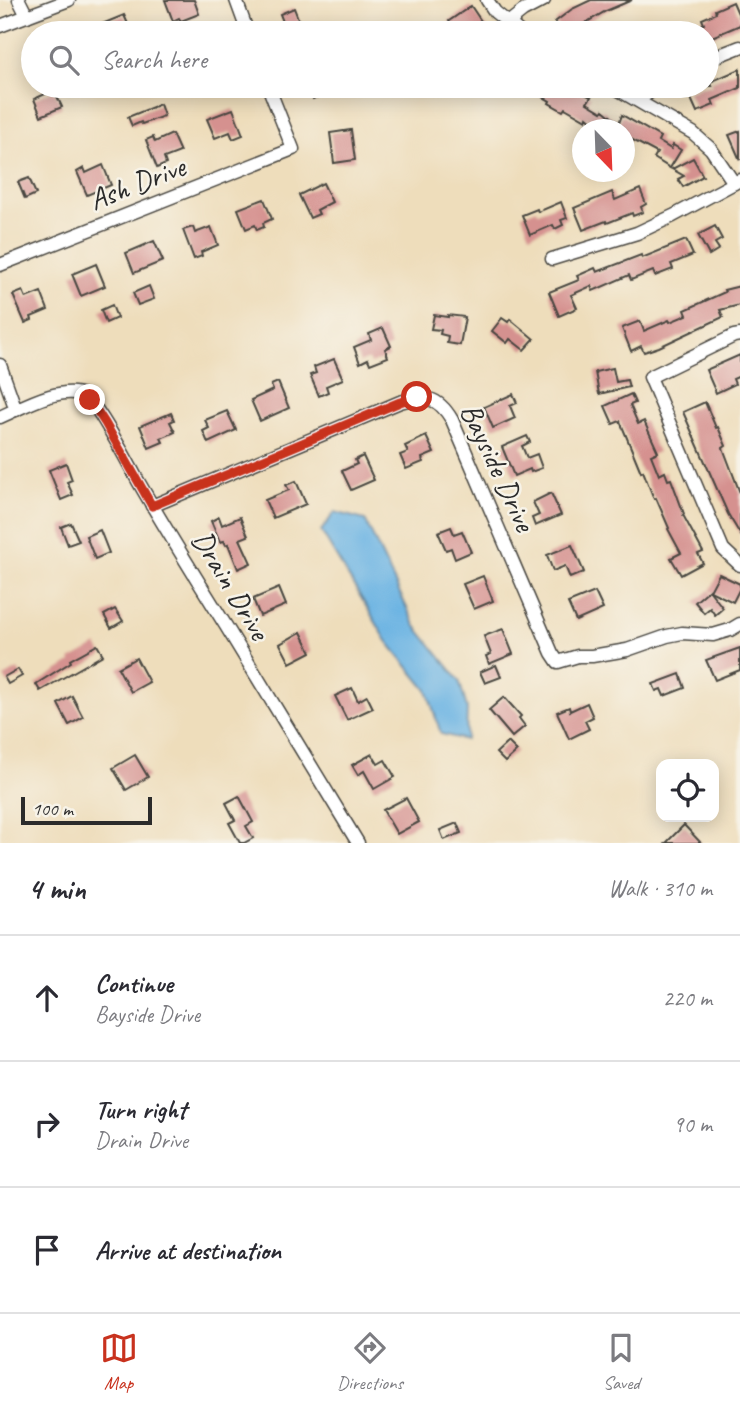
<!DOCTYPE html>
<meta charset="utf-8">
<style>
body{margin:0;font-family:Caveat,sans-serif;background:#f7f7f7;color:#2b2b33}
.controls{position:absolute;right:21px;bottom:21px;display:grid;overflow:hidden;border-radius:14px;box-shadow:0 4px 18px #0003}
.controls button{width:63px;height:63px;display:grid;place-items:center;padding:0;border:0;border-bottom:2px solid #e1e1e2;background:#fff;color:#2b2b33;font:35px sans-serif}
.compass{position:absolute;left:572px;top:119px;width:63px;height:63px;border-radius:50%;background:#fff;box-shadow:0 4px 18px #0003;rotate:157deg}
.scale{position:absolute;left:21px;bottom:18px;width:131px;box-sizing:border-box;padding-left:7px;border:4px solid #2b2b2b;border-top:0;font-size:19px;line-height:24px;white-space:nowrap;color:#2b2b2b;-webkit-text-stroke:5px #f7f3e8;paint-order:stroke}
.stop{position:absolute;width:21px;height:21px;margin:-16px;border:5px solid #c8321e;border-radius:50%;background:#fff}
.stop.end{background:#c8321e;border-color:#fff;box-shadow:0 2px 7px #0008}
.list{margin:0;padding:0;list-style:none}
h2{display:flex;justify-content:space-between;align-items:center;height:91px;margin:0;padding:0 28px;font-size:30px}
h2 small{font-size:23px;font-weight:400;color:#7c7c81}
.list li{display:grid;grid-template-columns:46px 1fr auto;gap:21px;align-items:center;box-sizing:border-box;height:126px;padding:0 28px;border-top:2px solid #e1e1e2}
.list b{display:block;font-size:26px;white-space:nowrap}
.list p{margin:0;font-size:23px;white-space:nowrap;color:#7c7c81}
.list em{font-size:23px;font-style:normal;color:#7c7c81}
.icon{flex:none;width:38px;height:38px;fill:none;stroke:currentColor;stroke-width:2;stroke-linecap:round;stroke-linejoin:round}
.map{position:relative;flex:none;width:740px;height:843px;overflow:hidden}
.search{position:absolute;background:#fff;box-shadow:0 4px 18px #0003;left:21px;right:21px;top:21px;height:77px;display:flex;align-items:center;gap:18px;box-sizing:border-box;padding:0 24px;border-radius:38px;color:#7c7c81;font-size:26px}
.sheet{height:469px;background:#fff}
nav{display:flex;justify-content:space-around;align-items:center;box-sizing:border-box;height:98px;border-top:2px solid #e1e1e2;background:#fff;font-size:19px;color:#7c7c81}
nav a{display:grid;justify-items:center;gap:4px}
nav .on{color:#c8321e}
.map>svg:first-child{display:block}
</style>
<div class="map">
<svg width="740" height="843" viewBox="0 0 740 843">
<rect width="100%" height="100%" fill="#f7f3e8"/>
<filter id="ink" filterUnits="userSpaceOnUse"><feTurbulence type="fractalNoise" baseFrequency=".0143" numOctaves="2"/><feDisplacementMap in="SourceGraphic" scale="14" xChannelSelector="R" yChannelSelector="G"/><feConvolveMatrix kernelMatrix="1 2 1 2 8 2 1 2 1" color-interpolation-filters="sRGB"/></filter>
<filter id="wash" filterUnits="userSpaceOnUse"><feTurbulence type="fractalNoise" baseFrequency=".00686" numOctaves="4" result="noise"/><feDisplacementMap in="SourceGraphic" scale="28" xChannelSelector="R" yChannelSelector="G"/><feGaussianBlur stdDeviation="1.57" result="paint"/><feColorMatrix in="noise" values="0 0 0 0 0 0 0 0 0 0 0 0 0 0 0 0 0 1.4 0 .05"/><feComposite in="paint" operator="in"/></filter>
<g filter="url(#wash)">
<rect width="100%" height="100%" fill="#edb"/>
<path fill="#6cb4e3" stroke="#4c7087" stroke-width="2" d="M335,512L365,520L415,625L459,680L467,708L466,740L441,734L427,690L387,641L321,531Z"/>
<g id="blocks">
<g fill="#d5918f">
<path d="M165,0H194L199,14L181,21L179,18L173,21Z"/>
<path d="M591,0H632L606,11L582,25L585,28L578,33H564L555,22L572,9Z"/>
<path d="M733,2L740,18V25L719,34L707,39V33H664L685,24L688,30L704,24L702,19L716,13L715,10Z"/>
<path d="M471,6L481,21L492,33H457L449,21Z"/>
<path d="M294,8L301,26L305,24L308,32L304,33H284L287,32L280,14Z"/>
<path d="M124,15L132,33H100L97,26Z"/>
<path d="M740,69V88L712,100L714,105L697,112L688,92L701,86H712L710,82Z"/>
<path d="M307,86H344L313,99Z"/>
<path d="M524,86H569L591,97L587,103L602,112L603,110L619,123L622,115L660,137L658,141L671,149L673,145L681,150L670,168L654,158L657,153L625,136V130H602L587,117L586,120L565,108L563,111L549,103L550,101Z"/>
<path d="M54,90L62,107L41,116L34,99Z"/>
<path d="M160,104L164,116L142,124L141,122L132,126L128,117Z"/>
<path d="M233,109L243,135L233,139L230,132L215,138L207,119Z"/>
<path d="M351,130L355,160L334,163L330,133Z"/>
<path d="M740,131V160L729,135Z"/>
<path d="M172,134L180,152L164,158L166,164L157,168L146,140L153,137L155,142Z"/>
<path d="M693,158L703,176L683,187L678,179L684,176L672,169Z"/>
<path d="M103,165L111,185L87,195L77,172L84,168L86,173Z"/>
<path d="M29,178L36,194L25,199L18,182Z"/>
<path d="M323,183L332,202L317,210L319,214L310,218L299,195Z"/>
<path d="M640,189L646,204L641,207L643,212L633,216L632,213L607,223L606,221L583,230L574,208L612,192L615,200Z"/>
<path d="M264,199L272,219L263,223L264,227L257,230L255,225L246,229L238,209Z"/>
<path d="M561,202L567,218L561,220L563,225L555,229L553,225L530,235L522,215L537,209L538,212Z"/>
<path d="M715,226L722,239L715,243L719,249L709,255L698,235Z"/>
<path d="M193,227L195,233L211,227L218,245L201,252L202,256L194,259L183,230Z"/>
<path d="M686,240L693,255L671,264L673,269L655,276L653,271L631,280L629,275L593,291L591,286L571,295L577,308L559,316L549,292L579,280L577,276L595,268L597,272L641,255L642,258Z"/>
<path d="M154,241L163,261L134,273L126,253Z"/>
<path d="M96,264L105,286L81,296L72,274Z"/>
<path d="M149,286L154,299L138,305L133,293Z"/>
<path d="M740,286V305L720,310L723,317L659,347L644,352L641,346L631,351L622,328L640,321L644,331L669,320L670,322L687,315L685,310L725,292L724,290Z"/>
<path d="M23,291L26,298L41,292L48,310L31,317L32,320L25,323L13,295Z"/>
<path d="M112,305L117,318L106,323L101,310Z"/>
<path d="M434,315L448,317V315L465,317L460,345L447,343L448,336L440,334L441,330L431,329Z"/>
<path d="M502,318L508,322L510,319L534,339L524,350L510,339L507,343L492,331Z"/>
<path d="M383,328L391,346L385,349L388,357L370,364L368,359L360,363L354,347L371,340L369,334Z"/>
<path d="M740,355V376L733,379L735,384L716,393L706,370Z"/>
<path d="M334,359L343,379L326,386L328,392L319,396L310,375L316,373L314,367Z"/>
<path d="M613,368L616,382L627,380L629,387L599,394L595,372Z"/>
<path d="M278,382L289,408L260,421L251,400L273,390L271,385Z"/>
<path d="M513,394L517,403L510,406L515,418L493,428L484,407Z"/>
<path d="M631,394L635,403L630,405L638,424L644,421L658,452L651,455L659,475L665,472L668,480L671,479L684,514L683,515L703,552L698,554L703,563L681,575L671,558L681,553L668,529L669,528L656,498L654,499L643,471L641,472L620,421L613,424L605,406Z"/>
<path d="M705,402L716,428L718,427L726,446L723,448L740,493V534L728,514L683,412Z"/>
<path d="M227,411L236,430L208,443L203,431L209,428L205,420Z"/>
<path d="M171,413L174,420L170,422L175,432L161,438L163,442L149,448L140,426Z"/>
<path d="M426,436L434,453L422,458L423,462L406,469L400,455L408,452L405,446Z"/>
<path d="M527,436L530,442L522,446L527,458L537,454L542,468L531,472L530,469L514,476L502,447Z"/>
<path d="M363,456L374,480L351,490L342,471L357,464L355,460Z"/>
<path d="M66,463L72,480L67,482L73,495L61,500L49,470Z"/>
<path d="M296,481L306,504L273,518L265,500L289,490L286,485Z"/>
<path d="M551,493L561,515L535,526L532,518L539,515L533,502Z"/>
<path d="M219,517L222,525L240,517L248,536L240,539L251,563L238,569L228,544L226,545L224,541L220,542L211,521Z"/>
<path d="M71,523L79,541L68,545L61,527Z"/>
<path d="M451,527L454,534L462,531L471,552L455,559L451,548L446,550L438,532Z"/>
<path d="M100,530L109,553L95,559L86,536Z"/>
<path d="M572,545L584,572L570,578L565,566L553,571L547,555Z"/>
<path d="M719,574L740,584V588L733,602L710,591Z"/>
<path d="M483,576L493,601L474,609L463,584Z"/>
<path d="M279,588L286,605L260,616L253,599Z"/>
<path d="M709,590L723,608L715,615L710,608L704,613L695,602Z"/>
<path d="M595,592L603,609L576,621L568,603Z"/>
<path d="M115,609L123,621L111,628L104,615Z"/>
<path d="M503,629L513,654L489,664L486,656L491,654L484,636Z"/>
<path d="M301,632L311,652L290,663L280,644Z"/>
<path d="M97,645L103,655L40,691L36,684L71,662L70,660Z"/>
<path d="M740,648V670L715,680L706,660Z"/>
<path d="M136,658L149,682L131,692L118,668Z"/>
<path d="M496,665L501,677L485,683L480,672Z"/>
<path d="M18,669L22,676L8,684L4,677Z"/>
<path d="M680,674L685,688L664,696L661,689L656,691L653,684Z"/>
<path d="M352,688L358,701L367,696L373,708L347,720L335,696Z"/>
<path d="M72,696L83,717L69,725L58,704Z"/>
<path d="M504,697L521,716L519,718L525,726L512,737L489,710Z"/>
<path d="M587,703L593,717L585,721L589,729L569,739L557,712L569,707L570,711Z"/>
<path d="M508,742L517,751L505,762L496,753Z"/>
<path d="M372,754L378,764L385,760L395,777L374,789L364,771L358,775L352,765Z"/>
<path d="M135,755L148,777L126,790L113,768Z"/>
<path d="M239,796L253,822L246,826L253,838L244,843H240L229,823L235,820L226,803Z"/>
<path d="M406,798L419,822L397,834L383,810Z"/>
<path d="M457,823L461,833L444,840L440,830Z"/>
<path d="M684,825L701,843H666Z"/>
</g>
</g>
</g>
<g filter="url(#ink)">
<use href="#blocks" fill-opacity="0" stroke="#484641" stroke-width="2"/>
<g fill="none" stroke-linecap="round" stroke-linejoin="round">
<defs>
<g id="minor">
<path d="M19,0L27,16"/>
<path d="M236,0L248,33"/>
<path d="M487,0L495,12L521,33"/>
<path d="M508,23L523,11L544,0"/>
<path d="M0,26L69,0"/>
<path d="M707,60L740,47"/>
<path d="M612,86L693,133L711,149L734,183"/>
<path d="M638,100L659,86"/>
<path d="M552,259L637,233L673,216L740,180"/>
<path d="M0,265L293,149L268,86"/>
<path d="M740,335L734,336L650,377L723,549L740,565"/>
<path d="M0,365L16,410"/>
<path d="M0,417C21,408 62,384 85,396C96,402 130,466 138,481C166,530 196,578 226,626C270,698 314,771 358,843"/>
<path d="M152,506L400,402C425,395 438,396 452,420L552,653L558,662L578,656H592L627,650L667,636L682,633L713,635L730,630L740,624"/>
</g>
</defs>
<use href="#minor" stroke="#484641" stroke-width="15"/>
<use href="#minor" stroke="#fff" stroke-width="12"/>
</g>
</g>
<g fill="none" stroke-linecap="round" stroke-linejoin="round" filter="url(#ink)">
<path stroke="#c8321e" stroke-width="9" d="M90,400L105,423L152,506L400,402L417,397"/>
</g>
<g text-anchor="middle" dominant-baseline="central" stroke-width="5" stroke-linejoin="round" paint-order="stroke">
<g font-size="30" fill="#2b2b2b" stroke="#f7f3e8">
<text transform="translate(137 183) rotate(-21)">Ash Drive</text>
<text transform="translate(498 467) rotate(65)">Bayside Drive</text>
<text transform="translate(231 585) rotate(59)">Drain Drive</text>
</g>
</g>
</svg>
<div class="controls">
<button><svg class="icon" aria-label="locate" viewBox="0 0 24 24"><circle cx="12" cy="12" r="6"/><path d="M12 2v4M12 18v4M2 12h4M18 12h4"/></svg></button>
</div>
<svg class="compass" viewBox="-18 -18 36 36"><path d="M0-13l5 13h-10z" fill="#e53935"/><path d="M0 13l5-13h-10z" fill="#7c7c81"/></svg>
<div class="scale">100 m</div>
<div class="stop" style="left:417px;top:397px"></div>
<div class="stop end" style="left:90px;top:400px"></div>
<div class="search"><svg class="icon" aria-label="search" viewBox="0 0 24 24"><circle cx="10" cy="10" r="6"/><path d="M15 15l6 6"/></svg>Search here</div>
</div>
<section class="sheet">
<h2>4 min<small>Walk · 310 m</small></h2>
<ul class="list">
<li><svg class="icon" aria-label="ahead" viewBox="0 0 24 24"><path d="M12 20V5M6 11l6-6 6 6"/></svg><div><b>Continue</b><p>Bayside Drive</p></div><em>220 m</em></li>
<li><svg class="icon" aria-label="right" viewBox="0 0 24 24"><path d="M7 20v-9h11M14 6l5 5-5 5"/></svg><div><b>Turn right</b><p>Drain Drive</p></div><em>90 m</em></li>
<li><svg class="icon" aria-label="arrive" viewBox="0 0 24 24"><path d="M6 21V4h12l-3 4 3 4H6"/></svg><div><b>Arrive at destination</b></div></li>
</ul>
</section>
<nav>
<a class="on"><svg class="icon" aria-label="map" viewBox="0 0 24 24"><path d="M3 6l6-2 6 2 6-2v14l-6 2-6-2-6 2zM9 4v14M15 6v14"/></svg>Map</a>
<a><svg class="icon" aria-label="directions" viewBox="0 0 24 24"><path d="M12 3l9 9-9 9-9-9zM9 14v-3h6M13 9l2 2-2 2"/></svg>Directions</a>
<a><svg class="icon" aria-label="saved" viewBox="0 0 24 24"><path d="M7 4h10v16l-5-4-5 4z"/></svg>Saved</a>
</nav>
